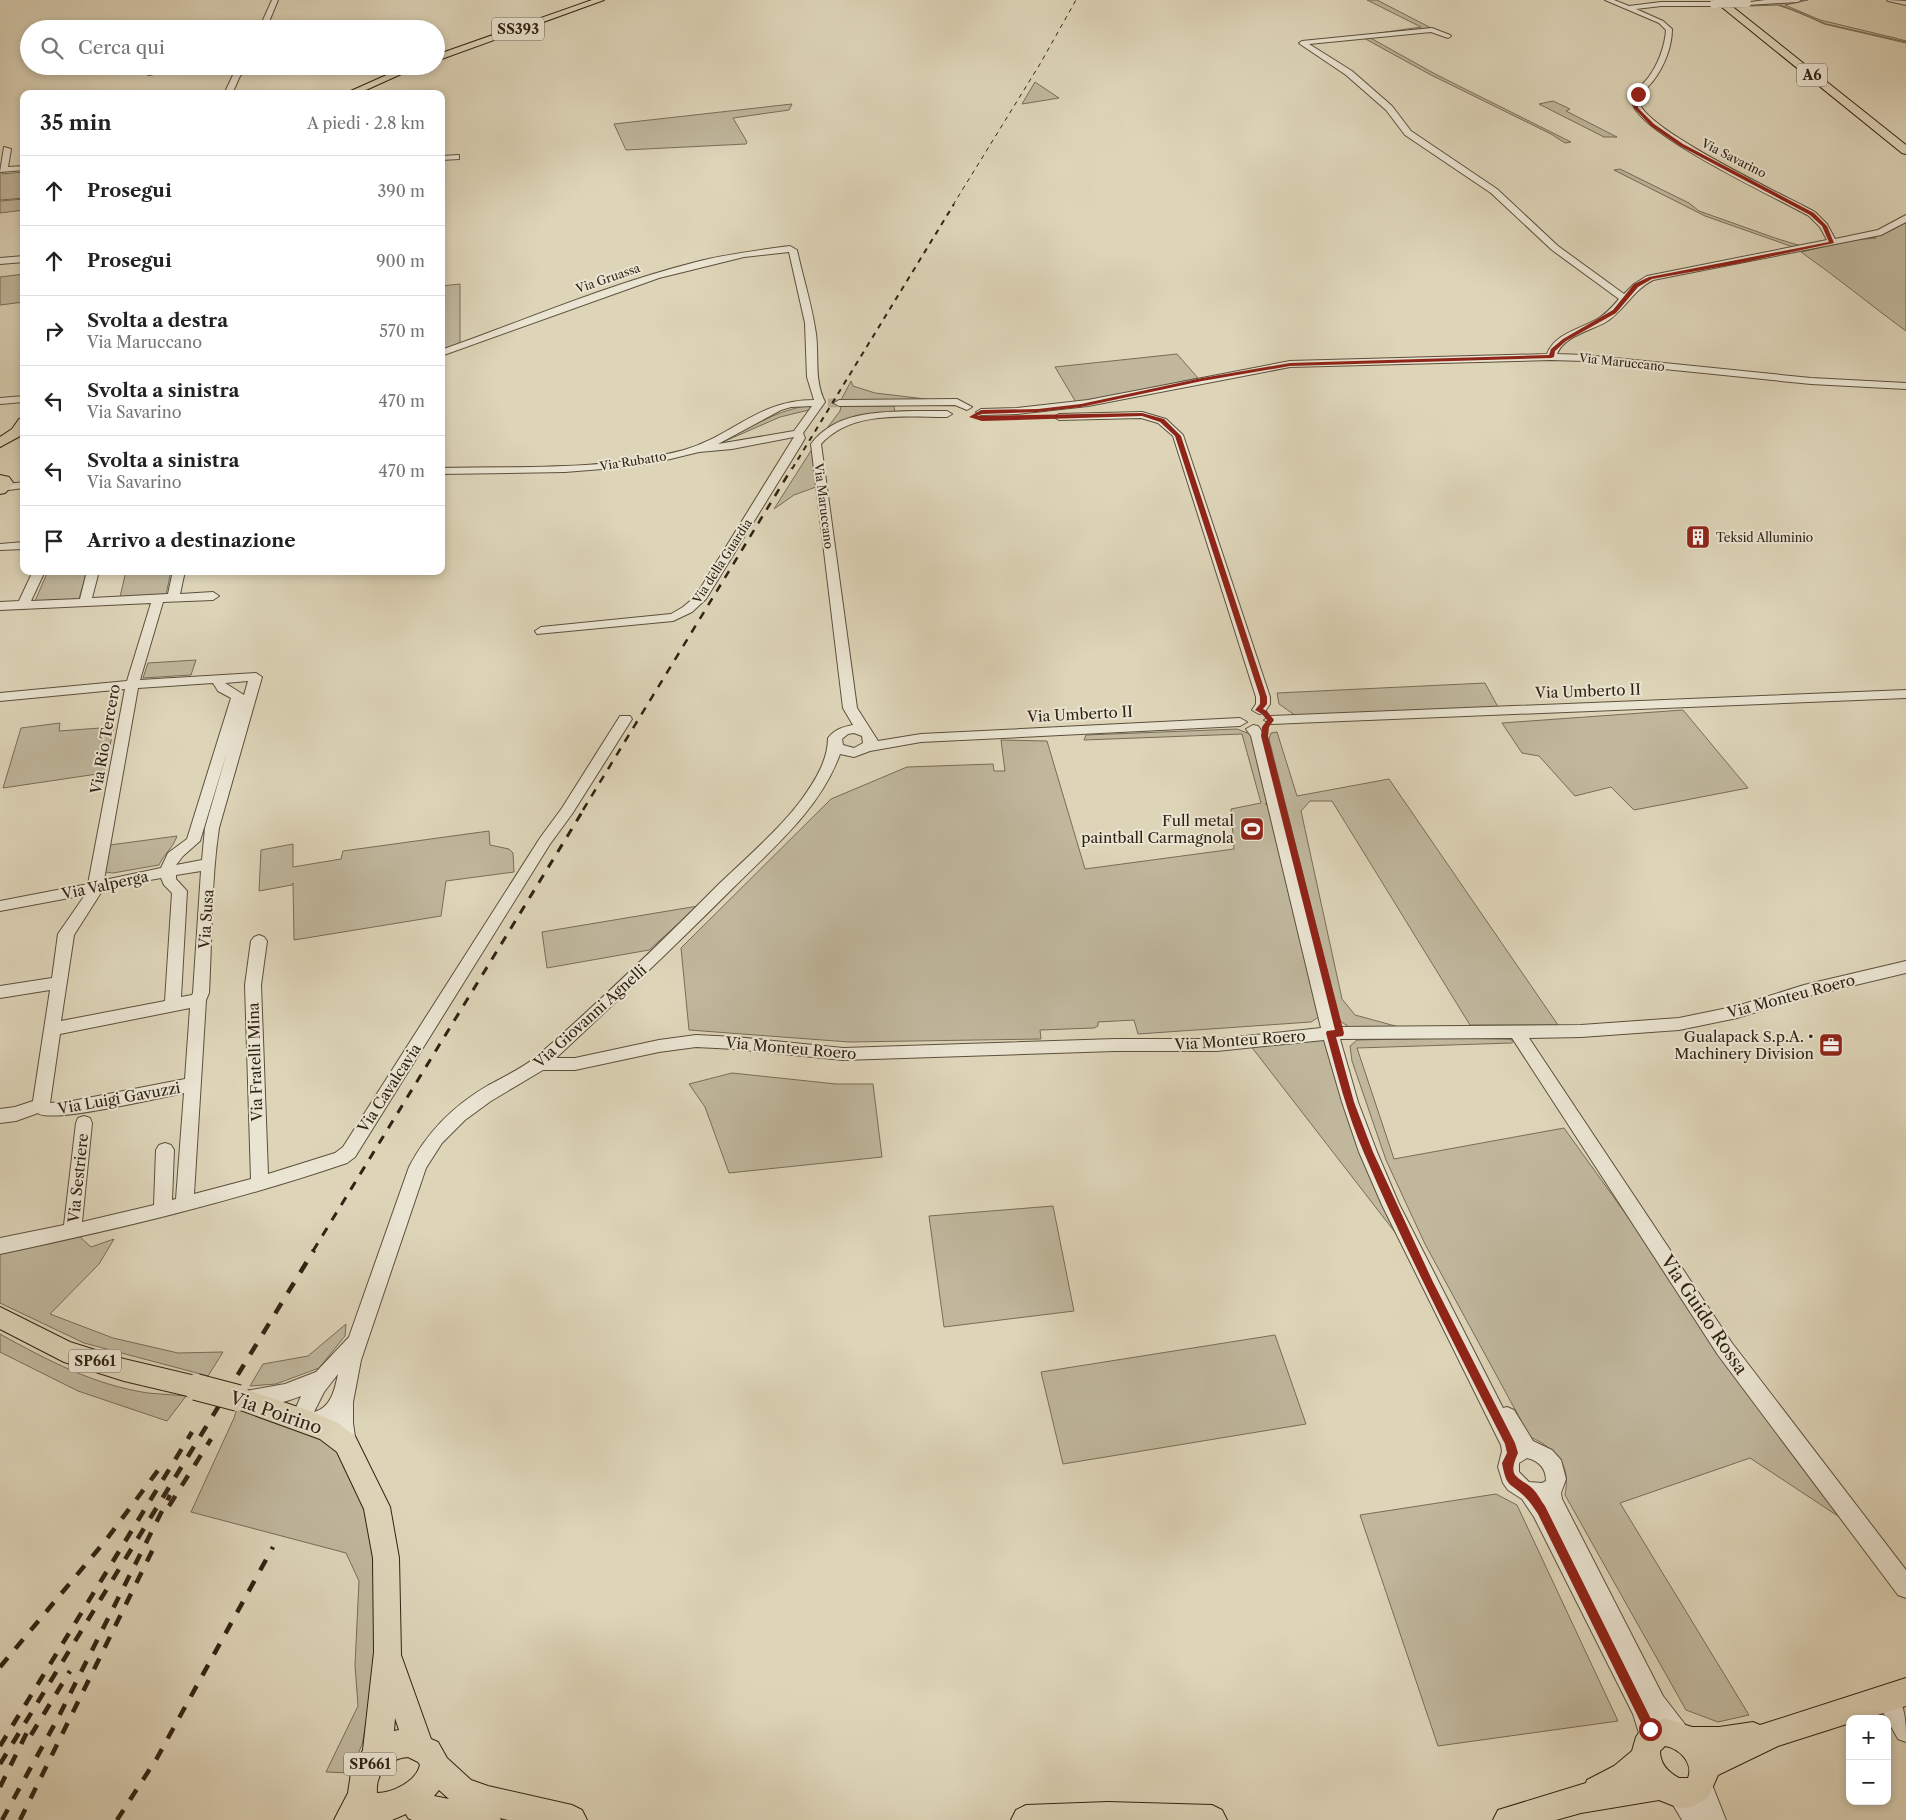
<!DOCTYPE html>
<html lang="it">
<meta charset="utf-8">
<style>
body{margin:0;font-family:"Libre Caslon Text",serif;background:#f6f6f6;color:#222}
.controls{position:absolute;right:15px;bottom:15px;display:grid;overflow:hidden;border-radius:10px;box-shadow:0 2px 8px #0003}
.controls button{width:45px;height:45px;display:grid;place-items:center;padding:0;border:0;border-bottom:1px solid #e0e0e0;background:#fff;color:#222;font:25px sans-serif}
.stop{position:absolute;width:15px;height:15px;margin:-11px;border:4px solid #8f2418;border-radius:50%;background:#fff}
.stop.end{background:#8f2418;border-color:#fff;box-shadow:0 1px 5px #0008}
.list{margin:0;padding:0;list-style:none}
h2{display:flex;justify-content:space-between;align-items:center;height:65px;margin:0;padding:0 20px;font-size:21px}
h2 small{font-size:16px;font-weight:400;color:#767676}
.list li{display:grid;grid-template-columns:32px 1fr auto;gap:15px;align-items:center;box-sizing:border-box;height:70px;padding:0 20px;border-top:1px solid #e0e0e0}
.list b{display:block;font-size:19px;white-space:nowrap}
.list p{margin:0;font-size:16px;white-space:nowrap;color:#767676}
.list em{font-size:16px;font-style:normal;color:#767676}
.icon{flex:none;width:28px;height:28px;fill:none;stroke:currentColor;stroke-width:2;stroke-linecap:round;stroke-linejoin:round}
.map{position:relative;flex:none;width:1906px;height:1820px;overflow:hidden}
.search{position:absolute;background:#fff;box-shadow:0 2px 8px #0003;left:20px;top:20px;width:425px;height:55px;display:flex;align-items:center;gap:12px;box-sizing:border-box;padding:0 18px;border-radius:28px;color:#767676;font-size:19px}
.panel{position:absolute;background:#fff;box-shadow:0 2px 8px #0003;left:20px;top:90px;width:425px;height:485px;border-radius:10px}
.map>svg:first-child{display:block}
</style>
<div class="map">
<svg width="1906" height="1820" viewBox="0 0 1906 1820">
<rect width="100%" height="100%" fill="#ded5b9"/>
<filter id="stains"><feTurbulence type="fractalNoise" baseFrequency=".004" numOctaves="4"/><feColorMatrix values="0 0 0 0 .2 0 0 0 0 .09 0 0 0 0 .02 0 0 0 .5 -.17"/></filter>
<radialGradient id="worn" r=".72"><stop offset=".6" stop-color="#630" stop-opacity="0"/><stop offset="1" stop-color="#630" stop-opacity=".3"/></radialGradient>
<g fill="#c0b79d" stroke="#786d58">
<path d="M1367,0H1377L1431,28L1365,35L1421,27Z"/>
<path d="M1808,0L1785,5L1820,20L1895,38L1906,41V43L1824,24L1799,12L1777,5L1750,6L1745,4Z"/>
<path d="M1367,36L1435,74L1571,142L1565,143L1551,134L1431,75L1362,37Z"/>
<path d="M1035,82L1059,98L1022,104Z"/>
<path d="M1553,101L1570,109L1566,111L1617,137H1604L1539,104Z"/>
<path d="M792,104L789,110L733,118L747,142L746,144L626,150L614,124Z"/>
<path d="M1620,169L1689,203L1699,211L1778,239L1805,247L1796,248L1705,216L1614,170Z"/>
<path d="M0,172H3L2,174L24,172V198L0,200Z"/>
<path d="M24,199V210L0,213V201Z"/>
<path d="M1906,221V331C1870,305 1837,277 1801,252L1853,240L1876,238L1870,237L1894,229Z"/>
<path d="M24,274V302L0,305V277Z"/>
<path d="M460,284V346L441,353V286Z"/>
<path d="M1177,354L1198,378L1077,404L1055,367Z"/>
<path d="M851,381L853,386L875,393L934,400H841Z"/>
<path d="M814,405L813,409L780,417L723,442L725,445L716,444C749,430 777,408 814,405Z"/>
<path d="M841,406H894L895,413C870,414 850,416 828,427L840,411Z"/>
<path d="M812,449L816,487L794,495L774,509Z"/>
<path d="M48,571H87L79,599L35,601Z"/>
<path d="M126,571H171L166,595L120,597Z"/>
<path d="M196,660L191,675L143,678L148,663Z"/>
<path d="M1485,683L1498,707L1296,716L1279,704L1277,693Z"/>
<path d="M1683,710L1748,788L1634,810L1611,787L1575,796L1539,756L1522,753L1502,723Z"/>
<path d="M60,723L59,731L114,727L104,773L3,788L21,728Z"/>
<path d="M1237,729L1250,734L1254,739L1270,802L1265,804H1270L1322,1015L1311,1022L1138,1034L1134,1020L1098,1022V1026L1094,1028L1040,1030L1041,1039L849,1042L689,1030L681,948L831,799L907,767L993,764L994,771H1005L1001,740L1047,741L1085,869L1234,849L1231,809L1261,803L1242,734L1084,740L1086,735Z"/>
<path d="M1277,732L1297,796L1389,779L1558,1025H1470L1332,801H1310L1301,811L1342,999L1355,1015L1399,1027L1352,1029L1340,1021L1269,739L1271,733Z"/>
<path d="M489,831L490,845L509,849L513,853L514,872L446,881L441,916L294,940L293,883L292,885L259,891L261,850L293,844V867L341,859L343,851Z"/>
<path d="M177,836C173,848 164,854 159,865L113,873L105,872L110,845Z"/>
<path d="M698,906L649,950L547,968L542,932Z"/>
<path d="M1449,1038L1509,1039L1514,1041L1512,1043L1357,1048L1394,1159L1564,1128L1847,1522L1750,1458L1620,1503L1749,1715L1718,1722L1686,1710L1565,1495C1566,1489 1567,1481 1566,1475C1564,1457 1545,1443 1530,1437L1425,1244L1386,1160L1352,1061L1350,1046L1357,1040Z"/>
<path d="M1326,1040L1401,1240L1250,1045Z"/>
<path d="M732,1073L836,1084H873L882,1157L729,1173L705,1107L689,1084Z"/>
<path d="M1053,1206L1074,1311L944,1327L929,1216Z"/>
<path d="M79,1236L91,1247L114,1239L99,1264L50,1314L113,1338L178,1353L223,1352L208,1376L84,1343L0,1303V1252Z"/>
<path d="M346,1324L345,1336L319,1368L276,1384L250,1386L263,1364L308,1356Z"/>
<path d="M0,1334C47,1360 94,1385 148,1393C160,1394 174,1395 186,1396L167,1421L78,1391L0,1352Z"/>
<path d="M1275,1335L1306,1424L1063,1464L1041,1372Z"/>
<path d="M238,1405L333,1444L373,1506L379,1651L362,1745L349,1773L326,1772L358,1706L355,1665L359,1581L346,1553L191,1512L234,1418Z"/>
<path d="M1496,1494L1517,1505L1618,1721L1438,1746L1360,1515Z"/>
</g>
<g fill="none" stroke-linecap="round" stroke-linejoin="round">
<path stroke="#756955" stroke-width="1" d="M1780,5L1826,24L1906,42"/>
<path stroke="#bbb198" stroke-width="9" stroke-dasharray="9 5" stroke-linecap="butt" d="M814,403H839"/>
<defs>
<g id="minor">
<path d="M272,0H278L266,29H259Z"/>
<path d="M1605,0H1614L1629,6L1661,2H1714L1717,4L1714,6H1661L1636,9L1663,21L1672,29C1672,47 1664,67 1653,81C1648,87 1642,92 1639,100C1638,127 1788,197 1815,212L1827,224L1835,239L1878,230L1906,215V222L1881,235L1653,280C1633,290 1624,311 1606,322C1590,331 1564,336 1557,354L1585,355L1811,378L1906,383V389L1811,384L1585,361L1551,360L1290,367L1088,406L1017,414L981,415L976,412L981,409L1017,408L1088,400L1290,361L1547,354C1555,333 1581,329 1599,318C1607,313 1613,306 1619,299L1552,250L1491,193L1405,135L1386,110L1346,75L1300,44L1299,43L1302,41L1432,28L1450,35L1451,36L1448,38L1431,32L1309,44L1352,71L1392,106L1411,131L1497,189L1558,246L1624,294L1634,284L1647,276L1827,240L1820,227L1809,216C1781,200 1630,130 1632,100C1635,91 1642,85 1648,78C1658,65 1665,46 1666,30L1659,23Z"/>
<path d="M1765,0H1801L1798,2L1747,5L1744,3Z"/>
<path d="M1887,0L1906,1V5L1888,1Z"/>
<path d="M242,66H249L240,76L232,94H224L233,75Z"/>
<path d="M164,67L168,69L167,71L149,75L145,73Z"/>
<path d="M4,147L11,149L8,167L24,166V170L0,172Z"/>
<path d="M459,155V159L441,160V156Z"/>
<path d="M790,246L797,250C803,278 812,305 816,334C819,357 814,380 825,402L803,433L805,438L801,445L706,599L692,612L673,621L537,634L535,631L541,627L671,614L683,607L695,597L794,437L732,449L699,452L658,462L627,467L565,472L441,474V468C522,466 605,471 684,450C733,436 758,400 814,400L807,377L805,323L789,252L744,257L659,278L441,356V350C526,320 609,284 696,262C727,254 759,250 790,246ZM812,406L794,431L718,444L781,410L791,407Z"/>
<path d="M24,256V262L0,264V258Z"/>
<path d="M24,396V402L0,404V398Z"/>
<path d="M957,399L972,407L967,410L955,405L839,406L834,403L839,400Z"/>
<path d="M914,411H947L952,414L947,417C905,417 852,410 821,444L857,708L878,741L921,734L1240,718L1247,722L1240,726L921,742L870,751L854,757L840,754C820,809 774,847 734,887C676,945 616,1002 556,1058H575L659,1040L696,1035L736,1037L843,1048L1115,1039H1217L1321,1028L1251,736L1246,729L1253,725L1258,726L1265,736L1337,1027L1581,1025L1679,1018L1737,1006L1804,985L1906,961V973L1805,997L1737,1018L1679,1030L1581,1037L1529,1038L1732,1343L1906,1570V1598L1898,1595L1718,1355L1512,1038L1340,1039L1358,1102L1377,1152L1399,1204L1503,1408L1507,1407L1514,1410L1533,1441L1552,1450L1561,1460L1566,1479L1561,1493L1562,1499L1663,1696L1687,1727L1690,1735L1687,1743L1679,1746L1671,1743L1662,1731V1738L1659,1746L1651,1749L1643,1746L1633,1714L1534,1517L1522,1499L1508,1490L1503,1483L1498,1467L1502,1451L1501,1445L1382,1205L1359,1152L1342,1102L1324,1040L1217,1051H1115L843,1060L736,1049L696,1047L659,1052L575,1070H543L491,1101L465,1120L442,1143L426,1168L361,1360L353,1402V1423L356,1444L353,1451L346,1453L339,1451L336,1444L333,1423L309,1431L294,1425L291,1419L301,1396C283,1403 258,1411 240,1404L237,1398L240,1392L285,1384L316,1372L349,1337L409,1167C427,1132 453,1106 487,1086C503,1077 521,1069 536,1057C600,1002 660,943 720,883C748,856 779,830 802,799C815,781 828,760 828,738C835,729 843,727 853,725L843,708L811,444C835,412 877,412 914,411ZM854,733L862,736L863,743L854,748L843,745L842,739L848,734ZM338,1374C335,1389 331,1408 314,1412L324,1392ZM1527,1458C1539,1461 1546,1468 1546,1481L1542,1483L1529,1482L1519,1472V1463Z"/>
<path d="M1142,412L1166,419L1183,435L1270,697V704L1264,713L1259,714L1252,710L1256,704V697L1173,436L1158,423L1141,418L1059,420L1054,417L1059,414Z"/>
<path d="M24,482V488L0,491V485Z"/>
<path d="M24,542V549L0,550V544Z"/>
<path d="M33,571H45L31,601L80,599L87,571H99L92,598L168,594L173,571H185L180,594L213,592L219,596L213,600L163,602L140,680L256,673L262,677L219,828C211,881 212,938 209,993L206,1000L194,1194L251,1179L245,985L251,941L254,937L259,935L264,937L267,941L261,985L268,1174L335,1153L343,1147L540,838L562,808L620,716H630L632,719L572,814L550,844L355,1157L347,1163C232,1202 118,1229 0,1254V1238L64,1225L76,1123L78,1118L84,1116L90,1118L92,1123L82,1222L154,1205L156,1150L159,1145L165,1143L171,1145L174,1150L172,1200L176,1199L184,1093C162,1097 50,1124 38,1113L16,1121L0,1123V1109L15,1107L33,1101L50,990L0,998V986L52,978L58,934L85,895L0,911V901L88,884L125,689L0,701V693L127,681L151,603L0,610V602L19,601ZM248,681L244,695L225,683ZM213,683L218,691L231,698L187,839L168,853L161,868L104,880L138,688ZM227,752L205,828L202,860L176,865L183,856L200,841ZM201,871L193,993L192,995L181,997L187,891L176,879V875ZM161,878L164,885L172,893L165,1001L61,1021L74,935L102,891L122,885ZM190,1008L185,1079L67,1102L50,1103L60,1034Z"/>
<path d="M1906,690V698L1271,724L1264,720L1271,716Z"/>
<path d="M1886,1687C1906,1696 1906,1722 1906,1742L1898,1739L1875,1698L1878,1690Z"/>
<path d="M1701,1773L1709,1777L1726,1820H1682L1666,1793L1670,1785L1678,1781L1686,1785L1694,1796L1689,1785L1693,1777Z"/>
</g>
<g id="major">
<path d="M592,0H604L436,61V55Z"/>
<path d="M407,66H419L357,94H344Z"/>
<path d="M24,418V432L22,435L0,447V437L12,429L19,419Z"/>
<path d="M0,475L9,477L14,484L5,493L0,494Z"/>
<path d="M0,1307L70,1342L124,1359L196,1376L205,1379L208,1387L205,1395L196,1398L124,1381L64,1362L0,1329Z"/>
<path d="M238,1387L310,1411L338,1423L355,1436L390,1507L399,1558L401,1655L431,1739L438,1742L447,1758L471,1780L488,1786L572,1805L582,1810L587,1820H508L500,1818L501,1820H412L408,1818L406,1814L392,1820H334L348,1793L351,1773L363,1750L374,1652L373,1558L364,1509L337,1452L320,1439L229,1406L226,1398L229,1390ZM395,1718L399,1730L394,1731ZM408,1757L418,1762L420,1765C416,1782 392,1793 377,1793C375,1774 389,1758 408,1757ZM439,1790L449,1799L434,1796Z"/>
<path d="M1906,1678V1706L1865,1719H1850V1723L1778,1746L1718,1775L1708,1798L1691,1807L1679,1808L1659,1800L1581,1813L1556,1820H1493L1498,1810L1586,1783L1587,1780L1614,1766L1632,1751L1636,1737L1642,1728L1664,1718L1692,1727H1719L1753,1722L1760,1725ZM1665,1746C1679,1748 1694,1763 1688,1778H1679C1668,1772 1660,1764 1660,1751Z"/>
<path d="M1108,1802L1212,1805L1222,1810L1227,1820H1011L1016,1810L1026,1805Z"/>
</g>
<path id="highway" d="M1713,0H1724L1906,145V154L1902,153Z"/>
</defs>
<use href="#minor" stroke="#5c503c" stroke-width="2"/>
<use href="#major" stroke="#302313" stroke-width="2"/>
<use href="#highway" stroke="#302313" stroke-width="2"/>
<use href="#minor" fill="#eae4d2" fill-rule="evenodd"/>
<use href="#major" fill="#ded5b9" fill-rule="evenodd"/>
<use href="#highway" fill="#ded5b9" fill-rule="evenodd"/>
<path stroke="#302313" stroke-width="1" stroke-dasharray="4.5 4.5" stroke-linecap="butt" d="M953,205L1040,64L1076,0"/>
<path stroke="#302313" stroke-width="2" stroke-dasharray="5.5 5.5" stroke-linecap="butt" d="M792,469L954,204"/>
<path stroke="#302313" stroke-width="2.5" stroke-dasharray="8 8" stroke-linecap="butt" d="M583,810L792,468"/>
<path stroke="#302313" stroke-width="3" stroke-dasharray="9 9" stroke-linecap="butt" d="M313,1251L584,809"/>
<g stroke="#302313" stroke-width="4.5" stroke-dasharray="12 12" stroke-linecap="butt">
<path d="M169,1506L211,1439"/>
<path d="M0,1667L106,1540L165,1461"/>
<path d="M31,1735L70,1671"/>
<path d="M0,1746L192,1432"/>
<path d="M0,1764L314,1250"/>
<path d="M0,1787L30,1726"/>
<path d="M2,1820L58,1718L170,1495"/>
<path d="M20,1820L155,1545"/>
<path d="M117,1820L157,1758L273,1547"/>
</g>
<defs>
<path id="minor-bridge" d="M1714,4L1747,3"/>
<path id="major-bridge" d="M196,1387L238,1398"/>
</defs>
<use href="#minor-bridge" stroke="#5c503c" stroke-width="8" stroke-linecap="butt"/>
<use href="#major-bridge" stroke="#302313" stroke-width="28" stroke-linecap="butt"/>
<use href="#minor-bridge" stroke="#eae4d2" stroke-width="8"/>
<use href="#major-bridge" stroke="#ded5b9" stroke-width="26"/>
</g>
<path fill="#8f2418" d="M1638,93L1640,94L1638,99V108L1654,124L1683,144L1814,213L1827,226L1834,243L1736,264L1652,279L1638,287L1616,313L1566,341L1555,351L1554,357L1551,358L1290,366L1202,381L1081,407L1038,412L982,414L977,416L1142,413L1164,419L1181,436L1267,697V704L1263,709L1267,711L1274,720L1269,727L1268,736L1344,1033L1343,1036L1336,1037L1354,1102L1373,1152L1433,1282L1515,1443L1518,1453C1507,1478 1517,1475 1533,1489C1538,1494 1541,1501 1545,1506L1654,1725L1656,1729L1654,1733L1650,1735L1646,1733L1538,1514C1534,1508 1530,1502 1526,1498C1510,1481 1507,1490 1502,1463L1507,1453L1505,1444C1456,1348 1406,1252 1364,1153C1347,1114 1337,1073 1326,1033L1327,1031L1335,1030L1261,736L1262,727L1267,720L1262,714L1255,710L1260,704V697L1175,436L1160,422L1142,416L982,421L969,417L981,410L1038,409L1081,404L1202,378L1290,363L1549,355L1551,349L1563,339L1613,310L1634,284L1649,277L1829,242L1822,226L1810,215L1680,146L1651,126L1634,108L1633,99Z"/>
<defs>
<symbol id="building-square" viewBox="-11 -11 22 22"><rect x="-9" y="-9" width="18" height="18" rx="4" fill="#8f2418" stroke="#eae4d2"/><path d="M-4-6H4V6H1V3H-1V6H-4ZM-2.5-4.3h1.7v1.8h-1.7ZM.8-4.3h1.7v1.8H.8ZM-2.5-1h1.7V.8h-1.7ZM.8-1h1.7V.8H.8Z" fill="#fff"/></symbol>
<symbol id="stadium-square" viewBox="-11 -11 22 22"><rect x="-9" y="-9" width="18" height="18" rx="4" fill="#8f2418" stroke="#eae4d2"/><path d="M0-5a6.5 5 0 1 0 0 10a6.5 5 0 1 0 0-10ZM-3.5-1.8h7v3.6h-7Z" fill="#fff"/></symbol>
<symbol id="office-square" viewBox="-11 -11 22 22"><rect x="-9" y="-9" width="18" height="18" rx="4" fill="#8f2418" stroke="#eae4d2"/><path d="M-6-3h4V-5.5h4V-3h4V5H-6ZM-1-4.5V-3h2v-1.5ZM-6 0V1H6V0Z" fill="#fff"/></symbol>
</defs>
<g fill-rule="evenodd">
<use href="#building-square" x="1684" y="523" width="28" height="28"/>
<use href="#stadium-square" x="1238" y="815" width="28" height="28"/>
<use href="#office-square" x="1817" y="1031" width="28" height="28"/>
</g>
<g text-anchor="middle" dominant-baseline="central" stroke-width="4" stroke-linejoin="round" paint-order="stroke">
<g font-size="12" fill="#302313" stroke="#eae4d2">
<text transform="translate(1734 158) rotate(27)">Via Savarino</text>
<text transform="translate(608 278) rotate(-19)">Via Gruassa</text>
<text transform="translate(1622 362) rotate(6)">Via Maruccano</text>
<text transform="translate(633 461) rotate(-9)">Via Rubatto</text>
<text transform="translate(824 506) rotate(83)">Via Maruccano</text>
<text transform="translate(722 561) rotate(-57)">Via della Guardia</text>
</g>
<g font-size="12" fill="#302313" stroke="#eae4d2" text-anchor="start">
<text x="1716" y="537">Teksid Alluminio</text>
</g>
<g fill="#eae4d2" stroke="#685d4c" stroke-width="1">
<rect x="492" y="17.5" width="52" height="23" rx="4"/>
<rect x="1797" y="63.5" width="30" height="23" rx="4"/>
<rect x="69" y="1349.5" width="52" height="23" rx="4"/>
<rect x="344" y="1752.5" width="52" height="23" rx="4"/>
</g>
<g font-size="14" font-weight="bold" fill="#302313">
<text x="518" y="29">SS393</text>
<text x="1812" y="75">A6</text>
<text x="95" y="1361">SP661</text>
<text x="370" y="1764">SP661</text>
</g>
<g font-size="15" fill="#302313" stroke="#eae4d2">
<text transform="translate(1588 691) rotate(-2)">Via Umberto II</text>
<text transform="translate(1080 714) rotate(-3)">Via Umberto II</text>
<text transform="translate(105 739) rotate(-80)">Via Rio Tercero</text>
<text transform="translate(105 885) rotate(-12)">Via Valperga</text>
<text transform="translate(206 919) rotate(-86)">Via Susa</text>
<text transform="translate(1791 996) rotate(-15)">Via Monteu Roero</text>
<text transform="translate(590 1016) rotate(-42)">Via Giovanni Agnelli</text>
<text transform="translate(1240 1040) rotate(-4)">Via Monteu Roero</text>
<text transform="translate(791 1048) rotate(5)">Via Monteu Roero</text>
<text transform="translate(255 1062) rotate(-92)">Via Fratelli Mina</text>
<text transform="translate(389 1088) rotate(-57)">Via Cavalcavia</text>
<text transform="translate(119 1098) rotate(-10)">Via Luigi Gavuzzi</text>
<text transform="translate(78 1178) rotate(-84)">Via Sestriere</text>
</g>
<g font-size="15" fill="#302313" stroke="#eae4d2" text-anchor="end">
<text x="1234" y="820">Full metal<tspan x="1234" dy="17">paintball Carmagnola</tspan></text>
<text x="1814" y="1036">Gualapack S.p.A. •<tspan x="1814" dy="17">Machinery Division</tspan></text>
</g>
<g font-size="18" fill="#302313" stroke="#eae4d2">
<text transform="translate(1704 1315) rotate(56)">Via Guido Rossa</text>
<text transform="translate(276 1413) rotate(19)">Via Poirino</text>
</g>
</g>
<rect width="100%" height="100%" filter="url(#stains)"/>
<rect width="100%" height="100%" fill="url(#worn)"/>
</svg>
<div class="controls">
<button>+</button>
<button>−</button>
</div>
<div class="stop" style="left:1650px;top:1729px"></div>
<div class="stop end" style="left:1638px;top:94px"></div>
<div class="search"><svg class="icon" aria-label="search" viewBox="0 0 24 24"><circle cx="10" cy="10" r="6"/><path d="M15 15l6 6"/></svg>Cerca qui</div>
<section class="panel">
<h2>35 min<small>A piedi · 2.8 km</small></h2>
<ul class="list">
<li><svg class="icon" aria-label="ahead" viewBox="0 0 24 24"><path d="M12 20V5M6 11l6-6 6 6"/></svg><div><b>Prosegui</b></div><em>390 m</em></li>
<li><svg class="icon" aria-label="ahead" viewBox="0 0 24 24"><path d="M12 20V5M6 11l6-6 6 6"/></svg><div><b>Prosegui</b></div><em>900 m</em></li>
<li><svg class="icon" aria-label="right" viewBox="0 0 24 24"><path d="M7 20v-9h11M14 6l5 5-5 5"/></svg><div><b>Svolta a destra</b><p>Via Maruccano</p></div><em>570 m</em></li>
<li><svg class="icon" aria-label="left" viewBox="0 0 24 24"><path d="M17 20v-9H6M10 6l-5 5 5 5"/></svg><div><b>Svolta a sinistra</b><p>Via Savarino</p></div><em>470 m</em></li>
<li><svg class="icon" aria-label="left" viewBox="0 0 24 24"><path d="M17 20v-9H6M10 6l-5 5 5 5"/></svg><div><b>Svolta a sinistra</b><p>Via Savarino</p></div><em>470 m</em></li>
<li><svg class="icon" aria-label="arrive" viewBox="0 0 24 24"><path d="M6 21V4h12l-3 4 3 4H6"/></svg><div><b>Arrivo a destinazione</b></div></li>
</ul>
</section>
</div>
